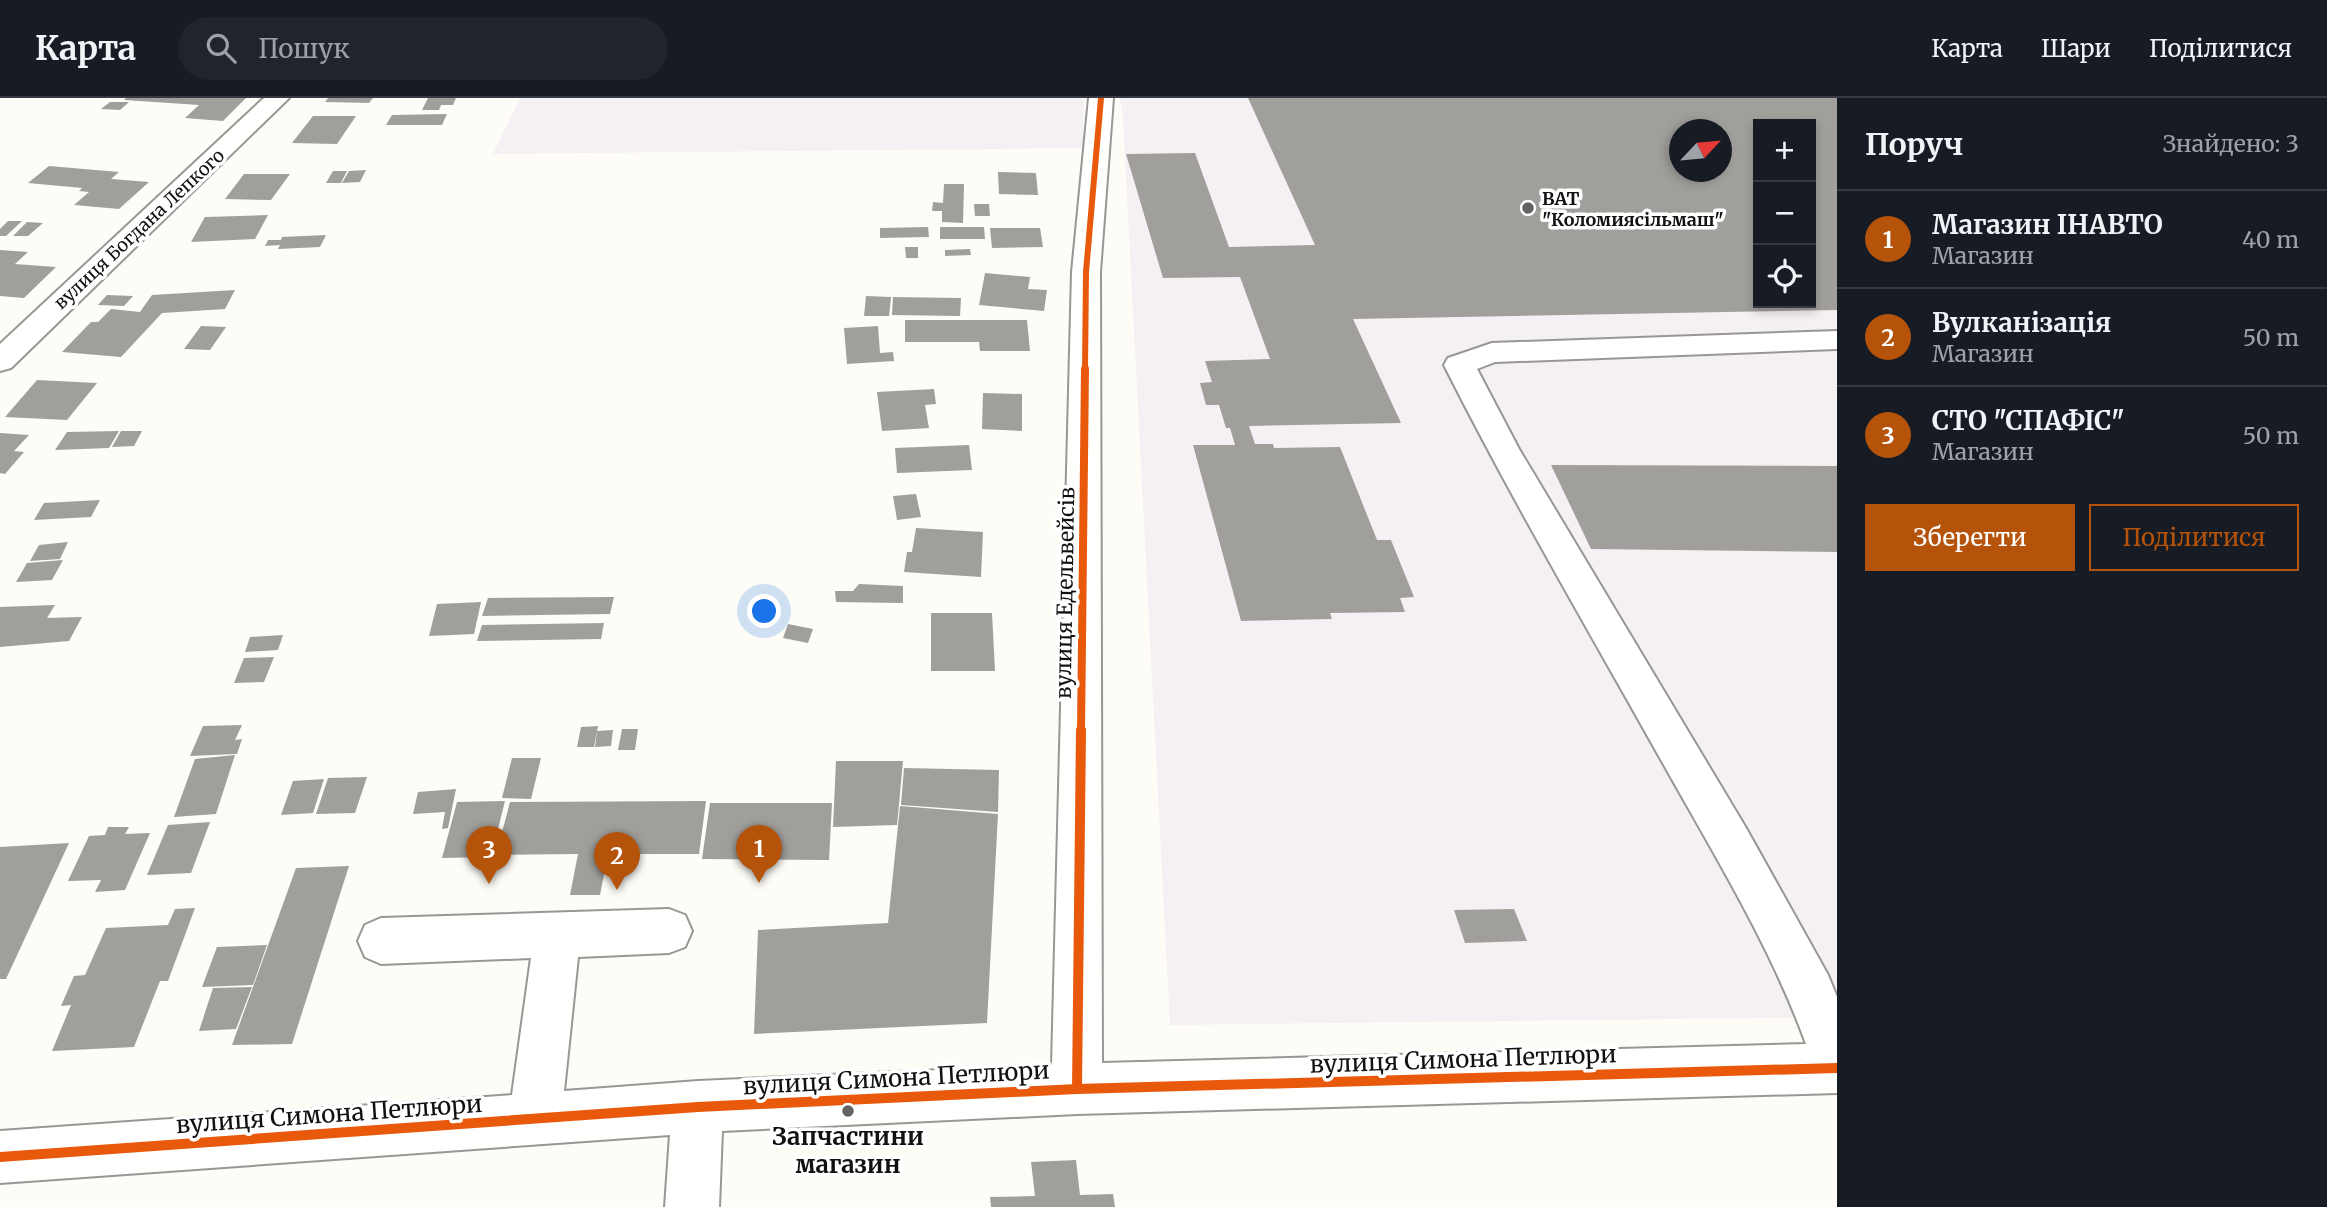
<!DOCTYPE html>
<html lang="uk">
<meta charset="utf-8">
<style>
body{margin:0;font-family:Merriweather,serif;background:#20242c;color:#f1f3f6}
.controls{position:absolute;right:21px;top:21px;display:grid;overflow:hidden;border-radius:0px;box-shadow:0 4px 10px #0003}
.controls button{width:63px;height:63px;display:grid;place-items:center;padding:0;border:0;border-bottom:2px solid #363941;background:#171b24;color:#f1f3f6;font:35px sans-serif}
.compass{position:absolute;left:1669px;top:21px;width:63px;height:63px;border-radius:50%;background:#171b24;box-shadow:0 4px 10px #0003;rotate:64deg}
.you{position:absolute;left:765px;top:514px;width:24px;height:24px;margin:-18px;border:5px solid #fff;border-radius:50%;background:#1a73e8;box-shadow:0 0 0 10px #1a73e833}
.badge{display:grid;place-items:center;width:46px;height:46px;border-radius:50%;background:#b45309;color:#fff;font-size:23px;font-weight:700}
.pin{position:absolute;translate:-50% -58px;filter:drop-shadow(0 2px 4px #0008)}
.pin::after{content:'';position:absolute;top:37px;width:24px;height:21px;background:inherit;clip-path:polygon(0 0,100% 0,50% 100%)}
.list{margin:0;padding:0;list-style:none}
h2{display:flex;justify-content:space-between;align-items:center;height:91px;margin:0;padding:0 28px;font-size:30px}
h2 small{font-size:23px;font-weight:400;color:#9ea1a6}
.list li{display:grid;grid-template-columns:46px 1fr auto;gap:21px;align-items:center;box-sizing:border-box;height:98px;padding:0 28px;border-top:2px solid #363941}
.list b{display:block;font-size:26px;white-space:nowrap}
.list p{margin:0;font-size:23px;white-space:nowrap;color:#9ea1a6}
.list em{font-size:23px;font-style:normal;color:#9ea1a6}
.actions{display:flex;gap:14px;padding:21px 28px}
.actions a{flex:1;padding:16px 0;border:2px solid #b45309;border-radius:0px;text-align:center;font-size:24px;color:#b45309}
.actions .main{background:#b45309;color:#fff}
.icon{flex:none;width:38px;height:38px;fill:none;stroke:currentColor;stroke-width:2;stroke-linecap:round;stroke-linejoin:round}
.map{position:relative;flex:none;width:1837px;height:1109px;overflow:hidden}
header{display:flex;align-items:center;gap:42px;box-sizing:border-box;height:98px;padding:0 35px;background:#171b24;border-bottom:2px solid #363941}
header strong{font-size:33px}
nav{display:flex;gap:38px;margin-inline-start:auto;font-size:24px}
.search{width:490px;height:63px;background:#20242c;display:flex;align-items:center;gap:18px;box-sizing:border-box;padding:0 24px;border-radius:38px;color:#9ea1a6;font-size:26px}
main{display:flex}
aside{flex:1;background:#171b24}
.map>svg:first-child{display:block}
</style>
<header>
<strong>Карта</strong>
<div class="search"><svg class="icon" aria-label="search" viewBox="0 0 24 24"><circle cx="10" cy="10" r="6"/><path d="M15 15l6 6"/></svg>Пошук</div>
<nav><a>Карта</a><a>Шари</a><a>Поділитися</a></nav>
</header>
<main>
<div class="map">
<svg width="1837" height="1109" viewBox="0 0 1837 1109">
<rect width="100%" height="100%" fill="#fdfcf7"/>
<g fill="#f5f0f3" fill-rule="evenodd">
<path d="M520,0H1084L1083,50L493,56Z"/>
<path d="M1120,0H1837V919L1170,927L1123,20ZM1758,26H1811V205H1758ZM1680,32H1722V74H1680Z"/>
</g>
<g fill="#a19f9c" fill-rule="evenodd">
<path d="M126,0H246L223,23L185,20L199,7L124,2Z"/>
<path d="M328,0H373L369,5L325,4Z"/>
<path d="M428,0H456L453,7H441L439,12H422Z"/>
<path d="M1248,0H1837V212L1353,221L1401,325L1249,328L1255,346H1273L1274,350L1340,349L1377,442H1391L1414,499L1400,500L1405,514L1330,515L1332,521L1241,523L1193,347H1235L1230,330H1226L1219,307H1206L1200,285L1212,284L1205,263L1270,261L1240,179L1163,180L1126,56L1195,55L1229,149L1315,147ZM1758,26H1811V205H1758ZM1680,32H1722V74H1680Z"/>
<path d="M110,4H129L120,12L101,11Z"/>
<path d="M447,16L442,27H386L392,17Z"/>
<path d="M313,18H356L337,46L292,45Z"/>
<path d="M49,68L119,74L111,81L149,84L119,111L74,107L89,94L79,93L82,90L28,85Z"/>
<path d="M366,72L360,84L342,85L349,73Z"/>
<path d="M333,73H347L341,85H326Z"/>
<path d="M998,74L1036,75L1038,97L999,96Z"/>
<path d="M244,76H290L271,102L225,101Z"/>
<path d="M944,86H964L963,125L942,124V113H932L933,104L943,105Z"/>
<path d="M974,106H989L990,118H975Z"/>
<path d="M268,117L255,141L191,144L205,119Z"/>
<path d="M8,123H22L6,138H0V131Z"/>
<path d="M27,124L43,125L28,138H13Z"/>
<path d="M928,129L929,139L880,140V130Z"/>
<path d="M940,129H984L985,141H940Z"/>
<path d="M990,130H1040L1043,149L992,150Z"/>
<path d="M326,137L320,149L278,151L280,147L265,148L268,142H281L282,139Z"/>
<path d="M905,149H918V160H906Z"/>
<path d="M970,151L971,157L945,158V152Z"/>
<path d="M0,152L28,154L15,166L56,169L24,200L0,198Z"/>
<path d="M985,175L1030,179L1028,191L1047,192L1044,213L979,207Z"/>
<path d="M235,192L225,211L162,215L121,259L62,254L91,224H98L111,211L140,214L152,197Z"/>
<path d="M107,197L133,198L124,208L98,207Z"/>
<path d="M866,198L891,199L889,218H864Z"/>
<path d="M893,199L961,200L960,218L892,217Z"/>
<path d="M905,222H1027L1030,253H980L979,244H905Z"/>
<path d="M201,228L226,229L210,252L184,251Z"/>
<path d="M878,228L880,255L893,254L894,263L847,266L844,230Z"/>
<path d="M37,282L97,285L67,322L5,319Z"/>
<path d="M934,291L936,306L925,307L929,330L882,333L877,294Z"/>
<path d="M983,295L1022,296V333L982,331Z"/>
<path d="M119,333L109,350L55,352L67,334Z"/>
<path d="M121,333H142L134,348L112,349Z"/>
<path d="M0,335L29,337L14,353L24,354L5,376L0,375Z"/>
<path d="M969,347L972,372L897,375L895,350Z"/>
<path d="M1551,367L1837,368V454L1591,451Z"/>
<path d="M916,396L921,419L897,422L893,398Z"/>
<path d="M100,402L91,419L34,422L44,405Z"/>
<path d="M916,430L983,434L981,479L904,474L907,454H912Z"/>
<path d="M68,444L60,461L30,463L39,447Z"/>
<path d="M63,462L52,482L16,484L27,465Z"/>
<path d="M859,486L903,488V505L836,504L835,493H853Z"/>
<path d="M614,499L610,516L482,518L488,500Z"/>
<path d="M481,504L474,536L429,538L437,506Z"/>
<path d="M55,507L47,520L82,519L69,543L0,549V509Z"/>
<path d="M931,515H992L995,573H931Z"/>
<path d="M604,525L601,541L477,543L482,527Z"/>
<path d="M788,526L813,531L808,545L783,540Z"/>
<path d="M283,537L278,552L245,554L250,539Z"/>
<path d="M274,559L264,584L234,585L244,560Z"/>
<path d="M242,627L235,642L242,641L237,656L190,658L203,628Z"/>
<path d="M598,628L594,649H577L581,629Z"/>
<path d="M622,631H638L635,652H618Z"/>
<path d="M613,632L611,648L595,649L597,633Z"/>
<path d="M235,657L216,716L174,719L195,661Z"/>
<path d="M512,660H541L531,701L502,700Z"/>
<path d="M836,663H903L897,727L833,729Z"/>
<path d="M904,670L999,672L998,714L901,707Z"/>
<path d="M367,679L355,715L316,716L328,680Z"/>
<path d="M324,681L313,715L281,717L293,683Z"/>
<path d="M456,691L448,730L442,731L445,714L413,716L418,694Z"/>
<path d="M505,703L491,759L442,760L457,704Z"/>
<path d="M706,703L699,756H608L600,797H570L578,756L496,757L510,704Z"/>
<path d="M710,705H832L829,762L702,761Z"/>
<path d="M900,708L998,716L987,925L754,936L758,832L888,825Z"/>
<path d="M210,724L191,775L147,777L168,727Z"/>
<path d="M108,729H129L125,736L150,735L125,792L95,794L101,782L68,783L89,738L105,737Z"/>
<path d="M69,745L6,881H0V749Z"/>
<path d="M349,768L292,946L232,947L296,770Z"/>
<path d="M195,810L168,883H160L134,949L52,953L71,907L61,908L74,878L85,877L106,830L168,827L175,811Z"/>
<path d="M1514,811L1527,843L1465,845L1454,812Z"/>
<path d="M267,847L253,887L202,889L217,849Z"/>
<path d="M252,889L236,931L199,933L213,890Z"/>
<path d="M1076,1062L1080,1097L1113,1096L1115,1109H991L990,1099L1035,1098L1031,1064Z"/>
</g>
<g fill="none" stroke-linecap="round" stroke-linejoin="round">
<defs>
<g id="minor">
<path d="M264,0H289L11,270L0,273V246Z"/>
<path d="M1089,0H1113L1100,174L1102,965L1806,946C1772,852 1718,763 1669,676C1593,540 1514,406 1444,267L1448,260L1492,245L1837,233V251L1495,264L1477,271L1519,351L1746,730L1828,877L1837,899V995L1077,1016L722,1033L719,1109H665L670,1037L0,1085V1033L512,997L531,860L381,866L365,859L358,843L365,827L381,820L669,811L685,817L692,833L685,849L669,855L578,859L564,993L698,983L1052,967L1072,174Z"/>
</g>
</defs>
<use href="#minor" stroke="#979795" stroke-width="4"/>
<use href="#minor" fill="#fffffe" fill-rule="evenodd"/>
<defs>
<path id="cycleway-far2" d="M1085,273L1086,174L1101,0"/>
<path id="cycleway-far1" d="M1081,633L1085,271"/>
<g id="cycleway">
<path d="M1077,991L1081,632"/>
<path d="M0,1059L698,1009L1077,991L1837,970"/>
</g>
</defs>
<use href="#cycleway-far2" stroke="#fff" stroke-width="9"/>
<use href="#cycleway-far1" stroke="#fff" stroke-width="12"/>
<use href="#cycleway" stroke="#fff" stroke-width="15"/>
<use href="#cycleway-far2" stroke="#e8590c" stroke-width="6"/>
<use href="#cycleway-far1" stroke="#e8590c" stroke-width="8"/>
<use href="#cycleway" stroke="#e8590c" stroke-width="10"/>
</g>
<g fill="#646362" stroke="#fff" stroke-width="2.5">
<circle cx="1528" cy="110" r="7"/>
<circle cx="848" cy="1013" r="7"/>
</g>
<g text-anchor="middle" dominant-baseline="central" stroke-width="7" stroke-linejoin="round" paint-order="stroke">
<g font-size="18" font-weight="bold" fill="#111" stroke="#fff" text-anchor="start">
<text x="1542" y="100">ВАТ<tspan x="1542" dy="21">"Коломиясільмаш"</tspan></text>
</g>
<g font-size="18" fill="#111" stroke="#fff">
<text transform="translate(139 131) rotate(-43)">вулиця Богдана Лепкого</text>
</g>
<g font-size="21" fill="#111" stroke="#fff">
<text transform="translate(1065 495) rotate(-89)">вулиця Едельвейсів</text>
</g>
<g font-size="24" fill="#111" stroke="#fff">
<text transform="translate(1463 961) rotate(-2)">вулиця Симона Петлюри</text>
<text transform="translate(896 980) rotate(-3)">вулиця Симона Петлюри</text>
<text transform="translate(329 1016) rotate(-4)">вулиця Симона Петлюри</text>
</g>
<g font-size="24" font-weight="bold" fill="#111" stroke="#fff">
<text x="848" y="1038">Запчастини<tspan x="848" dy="28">магазин</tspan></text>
</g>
</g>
</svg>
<div class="controls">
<button>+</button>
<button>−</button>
<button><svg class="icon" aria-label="locate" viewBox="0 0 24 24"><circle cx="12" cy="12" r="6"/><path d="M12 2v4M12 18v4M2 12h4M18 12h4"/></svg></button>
</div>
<svg class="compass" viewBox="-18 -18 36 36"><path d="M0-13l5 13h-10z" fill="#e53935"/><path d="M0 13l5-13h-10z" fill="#9ea1a6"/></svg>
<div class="you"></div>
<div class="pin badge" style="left:759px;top:785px">1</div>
<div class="pin badge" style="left:617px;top:792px">2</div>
<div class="pin badge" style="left:489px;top:786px">3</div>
</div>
<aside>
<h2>Поруч<small>Знайдено: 3</small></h2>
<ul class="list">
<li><span class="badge">1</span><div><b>Магазин ІНАВТО</b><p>Магазин</p></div><em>40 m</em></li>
<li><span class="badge">2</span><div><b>Вулканізація</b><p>Магазин</p></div><em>50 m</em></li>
<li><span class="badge">3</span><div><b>СТО &quot;СПАФІС&quot;</b><p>Магазин</p></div><em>50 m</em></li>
</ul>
<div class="actions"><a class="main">Зберегти</a><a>Поділитися</a></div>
</aside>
</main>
